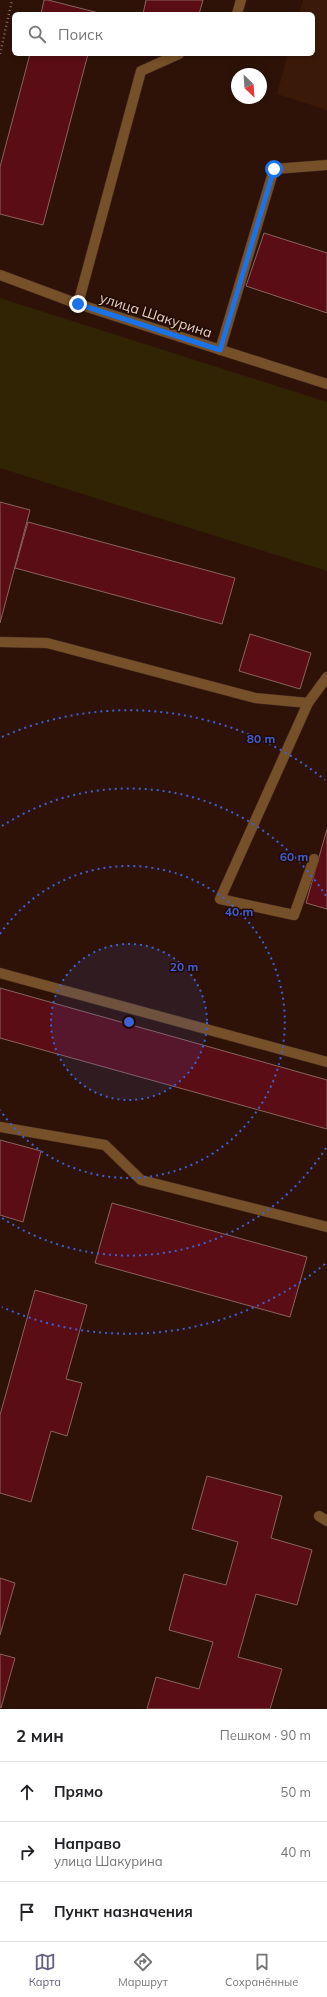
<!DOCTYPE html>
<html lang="ru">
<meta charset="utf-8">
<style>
body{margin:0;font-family:Mulish,sans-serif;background:#f2f2f2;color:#202124}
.compass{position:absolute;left:231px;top:68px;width:36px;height:36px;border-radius:50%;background:#fff;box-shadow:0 2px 6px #0003;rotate:155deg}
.stop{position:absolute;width:12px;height:12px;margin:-9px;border:3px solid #1a73e8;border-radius:50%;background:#fff}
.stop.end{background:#1a73e8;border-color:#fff;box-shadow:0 1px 4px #0008}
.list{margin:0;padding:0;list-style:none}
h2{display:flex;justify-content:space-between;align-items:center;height:52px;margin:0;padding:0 16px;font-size:17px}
h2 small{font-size:13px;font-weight:400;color:#757577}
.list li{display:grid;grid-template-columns:26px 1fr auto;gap:12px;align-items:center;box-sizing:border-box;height:60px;padding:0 16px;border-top:1px solid #e0e0e0}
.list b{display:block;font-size:15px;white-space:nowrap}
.list p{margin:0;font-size:13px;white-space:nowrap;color:#757577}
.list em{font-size:13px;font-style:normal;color:#757577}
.icon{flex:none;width:22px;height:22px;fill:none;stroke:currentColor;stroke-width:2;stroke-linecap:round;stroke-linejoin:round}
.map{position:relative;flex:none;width:327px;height:1709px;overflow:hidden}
.search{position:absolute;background:#fff;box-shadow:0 2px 6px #0003;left:12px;right:12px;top:12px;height:44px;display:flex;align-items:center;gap:10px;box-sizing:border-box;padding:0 14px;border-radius:6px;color:#757577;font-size:15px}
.sheet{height:232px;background:#fff}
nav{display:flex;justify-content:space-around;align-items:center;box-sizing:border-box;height:56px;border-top:1px solid #e0e0e0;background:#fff;font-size:11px;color:#757577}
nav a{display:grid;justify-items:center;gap:2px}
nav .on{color:#655f83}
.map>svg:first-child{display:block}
</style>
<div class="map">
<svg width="327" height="1709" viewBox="0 0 327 1709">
<rect width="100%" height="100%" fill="#2e1207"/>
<path fill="#3b1909" d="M303,0H327V110L277,94L288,54H313V14H299Z"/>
<path fill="#302405" d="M0,298L327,402V571L0,468Z"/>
<g fill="#5a0d15" stroke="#896361">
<path d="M44,0H48L99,13L41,14Z"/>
<path d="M146,0H203L199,14H143Z"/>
<path d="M30,54H88L43,225L0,214V167Z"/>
<path d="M264,233L327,253V313L246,286Z"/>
<path d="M0,502L30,510L0,623Z"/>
<path d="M28,522L235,578L222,624L15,568Z"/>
<path d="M250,634L311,653L300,689L239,671Z"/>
<path d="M327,829V909L306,903Z"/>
<path d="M0,988L327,1080V1129L0,1038Z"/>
<path d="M0,1140L41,1151L23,1222L0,1215Z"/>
<path d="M112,1203L307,1257L290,1317L95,1263Z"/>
<path d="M35,1290L87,1305L66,1379L82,1383L67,1436L51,1431L31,1502L0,1493V1415Z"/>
<path d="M207,1476L282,1496L271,1538L312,1550L297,1605L256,1594L238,1657L282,1669L270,1709H147L156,1677L199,1689L213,1642L169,1630L184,1574L226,1585L238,1542L192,1529Z"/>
<path d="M0,1578L15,1583L0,1635Z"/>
<path d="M0,1654L15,1658L1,1708L0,1707Z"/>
</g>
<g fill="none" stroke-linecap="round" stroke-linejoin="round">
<defs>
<g id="lane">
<path d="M237,14L241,0"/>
<path d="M78,304L141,71L179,54"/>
<path d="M220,350L274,169L327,165"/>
<path d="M0,642L47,643L255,698L308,703L327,677"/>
<path d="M308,703L220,899L294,915L314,859"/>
<path d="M0,973L327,1062"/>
<path d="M0,1127L105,1145L141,1180L327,1227"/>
<path d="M319,1516L327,1521"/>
</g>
<path id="street" d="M0,275L78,304L327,384"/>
</defs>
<use href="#lane" stroke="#472c22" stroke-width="11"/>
<use href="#street" stroke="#472c22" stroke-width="11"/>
<path stroke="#856d64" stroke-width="2.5" stroke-dasharray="1 3" stroke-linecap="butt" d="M0,54L12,0"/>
<use href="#lane" stroke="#765028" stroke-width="10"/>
<use href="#street" stroke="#765028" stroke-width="10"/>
</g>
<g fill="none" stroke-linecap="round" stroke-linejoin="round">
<path stroke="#1a73e8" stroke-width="5" d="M78,304L220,350L274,169"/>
</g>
<circle cx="129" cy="1022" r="78" fill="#3b61d5" fill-opacity=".12"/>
<g fill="none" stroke="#3b61d5" stroke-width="2" stroke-dasharray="2 4">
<circle cx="129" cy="1022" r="78"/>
<path d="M0 934A156 156 0 1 1 0 1110"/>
<path d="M326 1148A234 234 0 0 1 2 1218M2 826A234 234 0 0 1 326 896"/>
<path d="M325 1264A312 312 0 0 1 2 1307M2 737A312 312 0 0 1 325 780"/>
</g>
<g text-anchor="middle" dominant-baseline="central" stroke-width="3" stroke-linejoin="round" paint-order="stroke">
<g font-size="14" fill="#e3cfc7" stroke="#230901">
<text transform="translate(156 315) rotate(18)">улица Шакурина</text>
</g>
</g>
<circle cx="129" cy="1022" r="6" fill="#3b61d5" stroke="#230901" stroke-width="2"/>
<g font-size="12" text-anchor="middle" font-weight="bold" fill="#3b61d5" stroke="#230901" stroke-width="3" stroke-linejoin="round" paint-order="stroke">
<text x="261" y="743">80 m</text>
<text x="294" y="861">60 m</text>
<text x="239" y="916">40 m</text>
<text x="184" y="971">20 m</text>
</g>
</svg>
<svg class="compass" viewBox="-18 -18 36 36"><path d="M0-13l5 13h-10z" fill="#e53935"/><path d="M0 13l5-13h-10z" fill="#757577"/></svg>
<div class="stop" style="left:274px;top:169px"></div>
<div class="stop end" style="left:78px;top:304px"></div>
<div class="search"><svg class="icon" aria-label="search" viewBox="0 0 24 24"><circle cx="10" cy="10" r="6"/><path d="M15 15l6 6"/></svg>Поиск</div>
</div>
<section class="sheet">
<h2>2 мин<small>Пешком · 90 m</small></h2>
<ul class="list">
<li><svg class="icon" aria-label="ahead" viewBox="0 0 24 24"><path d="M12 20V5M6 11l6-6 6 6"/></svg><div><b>Прямо</b></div><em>50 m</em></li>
<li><svg class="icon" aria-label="right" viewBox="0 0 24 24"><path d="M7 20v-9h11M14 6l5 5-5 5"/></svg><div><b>Направо</b><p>улица Шакурина</p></div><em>40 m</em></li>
<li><svg class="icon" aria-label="arrive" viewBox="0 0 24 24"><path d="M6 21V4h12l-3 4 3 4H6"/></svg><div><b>Пункт назначения</b></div></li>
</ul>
</section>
<nav>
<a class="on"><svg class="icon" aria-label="map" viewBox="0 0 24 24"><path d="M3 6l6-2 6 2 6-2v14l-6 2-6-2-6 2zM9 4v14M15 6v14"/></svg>Карта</a>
<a><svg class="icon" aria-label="directions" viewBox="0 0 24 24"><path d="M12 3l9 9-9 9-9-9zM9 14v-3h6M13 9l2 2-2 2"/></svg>Маршрут</a>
<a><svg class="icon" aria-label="saved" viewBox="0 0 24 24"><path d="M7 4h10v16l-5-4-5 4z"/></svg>Сохранённые</a>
</nav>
